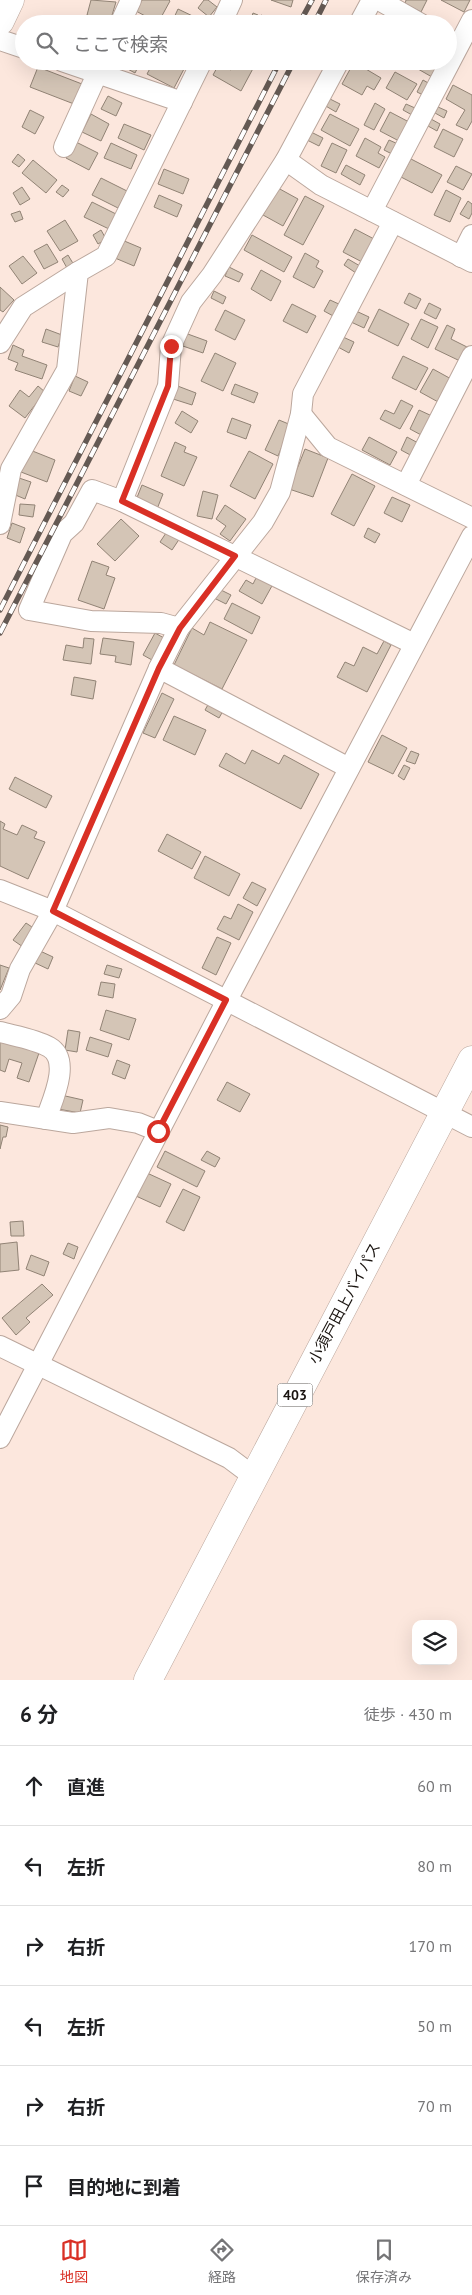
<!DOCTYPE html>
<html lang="ja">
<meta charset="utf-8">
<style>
body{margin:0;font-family:"PT Sans","Noto Sans JP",sans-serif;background:#f6f6f6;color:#202124}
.controls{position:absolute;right:15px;bottom:15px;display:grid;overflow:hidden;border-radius:10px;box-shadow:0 5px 20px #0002}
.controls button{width:45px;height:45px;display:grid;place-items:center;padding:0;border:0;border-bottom:1px solid #e0e0e0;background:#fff;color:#202124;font:25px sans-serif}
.stop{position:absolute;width:15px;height:15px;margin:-11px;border:4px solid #d93025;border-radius:50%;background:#fff}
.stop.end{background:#d93025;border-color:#fff;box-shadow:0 1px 5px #0008}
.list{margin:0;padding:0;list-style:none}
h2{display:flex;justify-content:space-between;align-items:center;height:65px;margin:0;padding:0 20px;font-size:21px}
h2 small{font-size:16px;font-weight:400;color:#757577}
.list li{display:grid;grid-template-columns:32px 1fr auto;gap:15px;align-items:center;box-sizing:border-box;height:80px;padding:0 20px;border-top:1px solid #e0e0e0}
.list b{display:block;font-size:19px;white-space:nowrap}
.list em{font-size:16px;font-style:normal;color:#757577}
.icon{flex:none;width:28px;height:28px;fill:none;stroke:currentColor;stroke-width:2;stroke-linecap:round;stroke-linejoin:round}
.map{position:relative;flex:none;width:472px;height:1680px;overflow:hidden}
.search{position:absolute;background:#fff;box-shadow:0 5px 20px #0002;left:15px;right:15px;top:15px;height:55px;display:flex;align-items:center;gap:12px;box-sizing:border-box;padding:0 18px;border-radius:28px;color:#757577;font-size:19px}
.sheet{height:545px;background:#fff}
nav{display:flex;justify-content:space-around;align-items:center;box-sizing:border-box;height:70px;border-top:1px solid #e0e0e0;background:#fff;font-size:14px;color:#757577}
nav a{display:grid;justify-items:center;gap:2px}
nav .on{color:#d93025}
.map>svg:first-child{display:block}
</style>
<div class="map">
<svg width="472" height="1680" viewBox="0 0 472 1680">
<rect width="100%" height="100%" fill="#fce7dd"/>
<g fill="#d4c5b6" stroke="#918375">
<path d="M91,0L116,2L110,22L87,15Z"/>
<path d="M142,0H169L170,1L158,23L136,11Z"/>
<path d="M204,0H208L217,7L209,17L198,8Z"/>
<path d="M271,0H293L291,7Z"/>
<path d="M406,0H427L421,12L405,4Z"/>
<path d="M441,0H470L464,12Z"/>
<path d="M178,9L201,20L199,24H171Z"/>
<path d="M253,13L258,15L254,24H249Z"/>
<path d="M235,15L246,20L244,24H231Z"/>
<path d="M261,15L278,22L277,24H258Z"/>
<path d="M113,61H141L135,73Z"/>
<path d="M154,61L164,66L166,61H169L184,69L174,88L147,74Z"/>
<path d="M235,61H257L241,91L213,75L219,64L231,70Z"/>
<path d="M404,61H441L432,77Z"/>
<path d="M354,62L381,78L374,90L367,86L362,95L342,84Z"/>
<path d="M38,67L82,84L74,104L30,87Z"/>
<path d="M395,72L417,84L407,100L386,88Z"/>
<path d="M423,80L430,84L425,96L417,92Z"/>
<path d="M453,85L472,95V121L467,130L456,125L465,110L446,99Z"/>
<path d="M108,96L122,103L116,116L101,109Z"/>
<path d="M328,98L340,104L336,112L324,105Z"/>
<path d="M375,103L385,109L374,130L364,125Z"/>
<path d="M406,104L415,108L412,115L403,110Z"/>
<path d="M438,107L447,111L444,118L435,113Z"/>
<path d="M30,110L44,117L35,134L22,127Z"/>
<path d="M390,112L409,122L399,141L380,131Z"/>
<path d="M91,114L109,124L101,141L82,132Z"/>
<path d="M330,114L359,129L350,146L321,130Z"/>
<path d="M431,119L440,124L437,131L428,126Z"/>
<path d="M124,124L151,135L144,150L118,138Z"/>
<path d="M443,129L463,139L454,157L434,147Z"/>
<path d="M311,132L323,138L319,146L307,140Z"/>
<path d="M365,138L381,147L378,153L385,157L379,168L356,156Z"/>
<path d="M389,140L398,144L392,154L384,150Z"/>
<path d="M74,141L98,153L89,170L66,158Z"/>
<path d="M111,143L137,155L131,169L104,158Z"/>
<path d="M332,143L347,150L336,173L321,166Z"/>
<path d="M18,154L25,160L19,167L12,162Z"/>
<path d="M411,159L442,175L432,193L401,177Z"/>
<path d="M33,160L57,180L46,193L22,173Z"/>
<path d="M346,165L365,175L360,185L341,174Z"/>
<path d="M456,166L472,174L463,190L447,182Z"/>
<path d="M164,169L189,179L183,194L158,184Z"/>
<path d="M101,178L127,191L118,208L92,195Z"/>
<path d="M62,185L69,190L63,197L56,192Z"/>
<path d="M22,187L30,199L20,205L13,193Z"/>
<path d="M278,188L298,199L283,226L263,215Z"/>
<path d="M446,190L461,198L450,222L434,215Z"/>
<path d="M159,195L182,205L177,217L154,207Z"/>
<path d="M305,196L324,206L303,245L284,235Z"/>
<path d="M468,201L472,204V213L469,219L460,214Z"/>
<path d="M92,202L116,214L109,229L84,217Z"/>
<path d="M20,211L23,219L15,222L11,214Z"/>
<path d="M65,220L78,241L60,251L47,231Z"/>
<path d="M355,229L376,240L364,263L343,252Z"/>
<path d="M101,230L106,239L98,244L93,235Z"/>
<path d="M252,235L292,257L284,272L244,250Z"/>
<path d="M122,240L141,248L134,266L115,258Z"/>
<path d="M47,244L58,262L44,269L34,251Z"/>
<path d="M305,253L319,261L316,267L323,271L314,288L293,277Z"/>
<path d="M68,255L74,265L67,268L62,259Z"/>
<path d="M23,256L37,273L22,284L9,266Z"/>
<path d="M348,259L360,266L356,273L344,265Z"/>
<path d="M229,267L243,274L239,282L225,276Z"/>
<path d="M261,270L281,281L271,301L251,289Z"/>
<path d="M0,287L14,300L3,312L0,310Z"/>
<path d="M214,291L226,297L223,304L211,298Z"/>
<path d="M409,293L421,299L416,309L404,303Z"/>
<path d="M330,300L341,305L335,317L324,311Z"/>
<path d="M429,303L441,309L436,319L424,313Z"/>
<path d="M292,304L316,316L307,333L283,321Z"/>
<path d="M379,309L409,324L398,346L368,331Z"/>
<path d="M225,310L245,320L235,340L215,330Z"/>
<path d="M356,311L369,317L364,328L351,322Z"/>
<path d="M421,319L438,327L428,348L411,339Z"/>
<path d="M447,325L455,329L451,339L467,347L460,361L435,349Z"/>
<path d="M46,329L62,335L58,347L42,342Z"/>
<path d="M185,333L207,341L203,353L180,345Z"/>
<path d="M343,337L354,342L349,353L338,347Z"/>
<path d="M13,345L24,350L22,356L47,365L42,379L15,370L18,363L8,359Z"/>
<path d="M215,353L236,363L223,391L201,381Z"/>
<path d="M403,356L428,368L416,390L392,378Z"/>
<path d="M433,369L453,380L440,403L420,392Z"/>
<path d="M75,376L88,382L81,396L69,391Z"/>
<path d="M235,384L258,393L254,403L231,394Z"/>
<path d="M175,385L196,393L192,405L170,398Z"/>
<path d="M38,386L45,392L25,418L9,406L20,390L29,397Z"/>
<path d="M401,400L413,406L400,429L380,419L385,410L394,414Z"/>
<path d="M419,410L432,416L423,436L410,429Z"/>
<path d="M182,411L198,421L191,433L175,423Z"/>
<path d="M232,418L251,425L246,439L227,432Z"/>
<path d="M279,420L291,425L278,456L265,450Z"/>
<path d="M369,437L397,452L390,465L362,450Z"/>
<path d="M407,437L420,444L414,457L401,450Z"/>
<path d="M175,442L186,447L184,452L197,457L184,486L161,476Z"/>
<path d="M305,449L328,458L313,497L289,489Z"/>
<path d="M30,450L55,460L47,482L21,472Z"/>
<path d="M249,451L273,464L255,499L230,486Z"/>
<path d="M352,474L375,486L354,526L331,514Z"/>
<path d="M19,478L31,482L25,499L13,494Z"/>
<path d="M142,485L163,494L157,509L136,500Z"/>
<path d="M203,491L218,495L212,519L197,516Z"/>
<path d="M392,497L410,505L402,522L384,513Z"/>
<path d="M20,504L35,505L33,517L19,515Z"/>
<path d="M225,505L246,519L230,541L220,534L226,526L216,519Z"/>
<path d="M121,519L139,536L115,561L97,544Z"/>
<path d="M12,523L25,528L20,543L7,538Z"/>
<path d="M368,528L380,534L375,543L364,537Z"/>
<path d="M168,530L180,538L172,550L160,542Z"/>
<path d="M92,561L109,567L106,575L115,578L104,609L78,600Z"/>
<path d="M257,576L273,584L262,604L239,591L246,580L253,584Z"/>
<path d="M219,589L231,595L226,604L214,598Z"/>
<path d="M232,603L260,617L252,634L224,619Z"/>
<path d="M210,622L247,640L222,689L174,665L192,628L204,635Z"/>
<path d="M155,633L164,638L152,660L143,655Z"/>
<path d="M84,638L94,639L91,664L63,660L66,645L83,648Z"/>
<path d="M103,638L134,642L131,665L115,662L116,656L100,654Z"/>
<path d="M384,641L391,645L367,692L337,677L345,662L354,666L363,647L377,654Z"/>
<path d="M74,677L96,681L93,699L71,695Z"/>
<path d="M162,693L174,699L155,738L143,733Z"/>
<path d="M209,703L223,711L219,718L205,710Z"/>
<path d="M174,716L206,730L195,755L163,740Z"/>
<path d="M382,735L407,748L393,774L368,762Z"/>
<path d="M252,750L279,764L284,755L319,774L301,809L219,766L226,753L245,764Z"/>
<path d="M411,751L419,754L415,764L406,761Z"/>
<path d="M404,765L410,768L404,780L398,776Z"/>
<path d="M15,777L52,796L46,808L9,789Z"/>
<path d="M0,821L5,824L3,829L17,835L22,825L37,832L34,838L45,842L28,879L0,866Z"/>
<path d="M167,834L201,852L192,869L158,851Z"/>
<path d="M205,856L240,874L229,896L194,878Z"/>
<path d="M252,882L266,889L257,906L243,898Z"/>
<path d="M238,904L253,912L239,940L217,929L224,916L231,919Z"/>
<path d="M26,923L35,929L23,947L13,940Z"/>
<path d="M217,937L231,943L216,975L202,968Z"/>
<path d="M38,950L53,957L48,969L33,962Z"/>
<path d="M0,965L9,968L0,990Z"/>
<path d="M107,965L122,969L119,978L104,974Z"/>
<path d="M101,982L115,984L113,998L98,995Z"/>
<path d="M106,1010L136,1019L129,1040L100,1030Z"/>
<path d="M68,1030L80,1032L77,1052L65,1050Z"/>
<path d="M0,1037L40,1050L29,1082L17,1078L22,1063L9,1059L5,1072L0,1070Z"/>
<path d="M90,1037L112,1044L108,1057L86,1050Z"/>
<path d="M117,1060L130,1065L125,1079L112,1074Z"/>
<path d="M227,1082L250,1094L240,1112L217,1100Z"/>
<path d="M61,1095L83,1100L80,1113L58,1109Z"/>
<path d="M0,1125L8,1127L6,1137H3L0,1149Z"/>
<path d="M165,1151L205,1171L197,1187L157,1167Z"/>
<path d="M207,1151L220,1158L215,1167L201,1160Z"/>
<path d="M147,1173L171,1184L160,1207L136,1196Z"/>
<path d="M183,1189L200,1197L184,1231L166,1222Z"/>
<path d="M23,1221L24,1236H11L10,1222Z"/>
<path d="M17,1242L19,1270L0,1272V1244Z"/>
<path d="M68,1243L78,1247L74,1259L63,1254Z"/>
<path d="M31,1255L49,1262L44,1276L26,1269Z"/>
<path d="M42,1284L53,1295L26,1318L30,1322L16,1335L2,1318Z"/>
</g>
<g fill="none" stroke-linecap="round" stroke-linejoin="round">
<defs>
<g id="minor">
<path d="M379,0L421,24"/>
<path d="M120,24L131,0"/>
<path d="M221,24L232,0"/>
<path d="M359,24L372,0"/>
<path d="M0,40L24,48"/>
<path d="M62,61L182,102"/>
<path d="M339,61L286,160L212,275L191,302L171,346L168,386L122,501L414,644"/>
<path d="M64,147L103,61"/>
<path d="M286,160L321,185L472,262"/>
<path d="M372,211L472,20"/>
<path d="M461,257L472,235"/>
<path d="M0,343L23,307L78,272"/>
<path d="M301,414L328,447L472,518"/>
<path d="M406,485L472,356"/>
<path d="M122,501L92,490L74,523L62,534L29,610L91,621L161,623L179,628"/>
<path d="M0,524L11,469L67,370L78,272L106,256L202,61"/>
<path d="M159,668L349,768"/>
<path d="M0,890L53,911L472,1127"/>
<path d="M0,1009L11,996L20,969L53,911L159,668L179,628L263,522L280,492L301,414L303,394L393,222"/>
<path d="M0,1032C15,1036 35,1039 49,1047C72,1060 52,1101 46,1119"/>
<path d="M0,1112L73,1123L109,1118L138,1123L158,1131"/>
<path d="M0,1346L229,1458L253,1476"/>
<path d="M0,1438L227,1000L472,536"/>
</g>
<g id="highway">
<path d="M0,21L10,0"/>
<path d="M148,1680L472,1060"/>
</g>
</defs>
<use href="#minor" stroke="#bba79d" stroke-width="22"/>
<use href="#highway" stroke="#bba79d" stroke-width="29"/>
<use href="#minor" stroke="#fff" stroke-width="20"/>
<use href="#highway" stroke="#fff" stroke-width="28"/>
<defs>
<g id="rail">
<path d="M299,24L312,0"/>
<path d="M314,24L326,0"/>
<path d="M0,610L280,61"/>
<path d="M0,633L294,61"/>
</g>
</defs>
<use href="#rail" stroke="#645953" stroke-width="5.5"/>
<use href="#rail" stroke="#fff" stroke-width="4" stroke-dasharray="11" stroke-linecap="butt"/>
</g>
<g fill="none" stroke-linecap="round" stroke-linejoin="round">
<path stroke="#d93025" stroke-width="6" d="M158,1131L226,1000L53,911L159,668L180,628L235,556L122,501L168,386L171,346"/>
</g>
<g text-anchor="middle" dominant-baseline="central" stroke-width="4.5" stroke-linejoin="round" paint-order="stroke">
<rect fill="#fff" stroke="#5e5a57" stroke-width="1" x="277.5" y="1383.5" width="35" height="23" rx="4"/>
<g font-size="14" font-weight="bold" fill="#19130f">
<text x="295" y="1395">403</text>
</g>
<g font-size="15" fill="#19130f" stroke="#fff">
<text transform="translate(344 1303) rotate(-62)">小須戸田上バイパス</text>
</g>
</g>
</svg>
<div class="controls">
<button><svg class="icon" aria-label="layers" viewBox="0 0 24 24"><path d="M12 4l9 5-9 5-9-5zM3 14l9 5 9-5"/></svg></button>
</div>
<div class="stop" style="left:158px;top:1131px"></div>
<div class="stop end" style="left:171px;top:346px"></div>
<div class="search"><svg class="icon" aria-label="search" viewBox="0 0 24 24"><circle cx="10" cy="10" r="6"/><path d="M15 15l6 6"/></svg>ここで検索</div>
</div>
<section class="sheet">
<h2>6 分<small>徒歩 · 430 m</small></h2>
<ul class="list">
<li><svg class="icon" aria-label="ahead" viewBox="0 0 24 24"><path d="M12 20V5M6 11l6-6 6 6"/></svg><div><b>直進</b></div><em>60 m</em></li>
<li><svg class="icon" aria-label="left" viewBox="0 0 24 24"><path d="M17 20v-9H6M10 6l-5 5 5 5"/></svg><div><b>左折</b></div><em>80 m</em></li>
<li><svg class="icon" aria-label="right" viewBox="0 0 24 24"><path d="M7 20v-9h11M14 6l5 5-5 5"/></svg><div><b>右折</b></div><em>170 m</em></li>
<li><svg class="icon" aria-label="left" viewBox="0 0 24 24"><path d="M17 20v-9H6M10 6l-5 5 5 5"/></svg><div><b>左折</b></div><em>50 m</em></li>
<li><svg class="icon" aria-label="right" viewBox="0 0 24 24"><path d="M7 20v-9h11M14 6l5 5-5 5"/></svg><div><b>右折</b></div><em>70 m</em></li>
<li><svg class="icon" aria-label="arrive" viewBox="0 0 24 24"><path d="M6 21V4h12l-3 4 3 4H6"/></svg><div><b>目的地に到着</b></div></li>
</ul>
</section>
<nav>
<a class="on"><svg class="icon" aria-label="map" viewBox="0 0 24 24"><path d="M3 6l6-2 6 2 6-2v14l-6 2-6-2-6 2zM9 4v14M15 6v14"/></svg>地図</a>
<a><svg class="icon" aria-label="directions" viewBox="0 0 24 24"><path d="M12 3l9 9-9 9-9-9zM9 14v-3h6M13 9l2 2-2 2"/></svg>経路</a>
<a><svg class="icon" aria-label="saved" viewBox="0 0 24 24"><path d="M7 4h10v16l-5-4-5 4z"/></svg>保存済み</a>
</nav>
